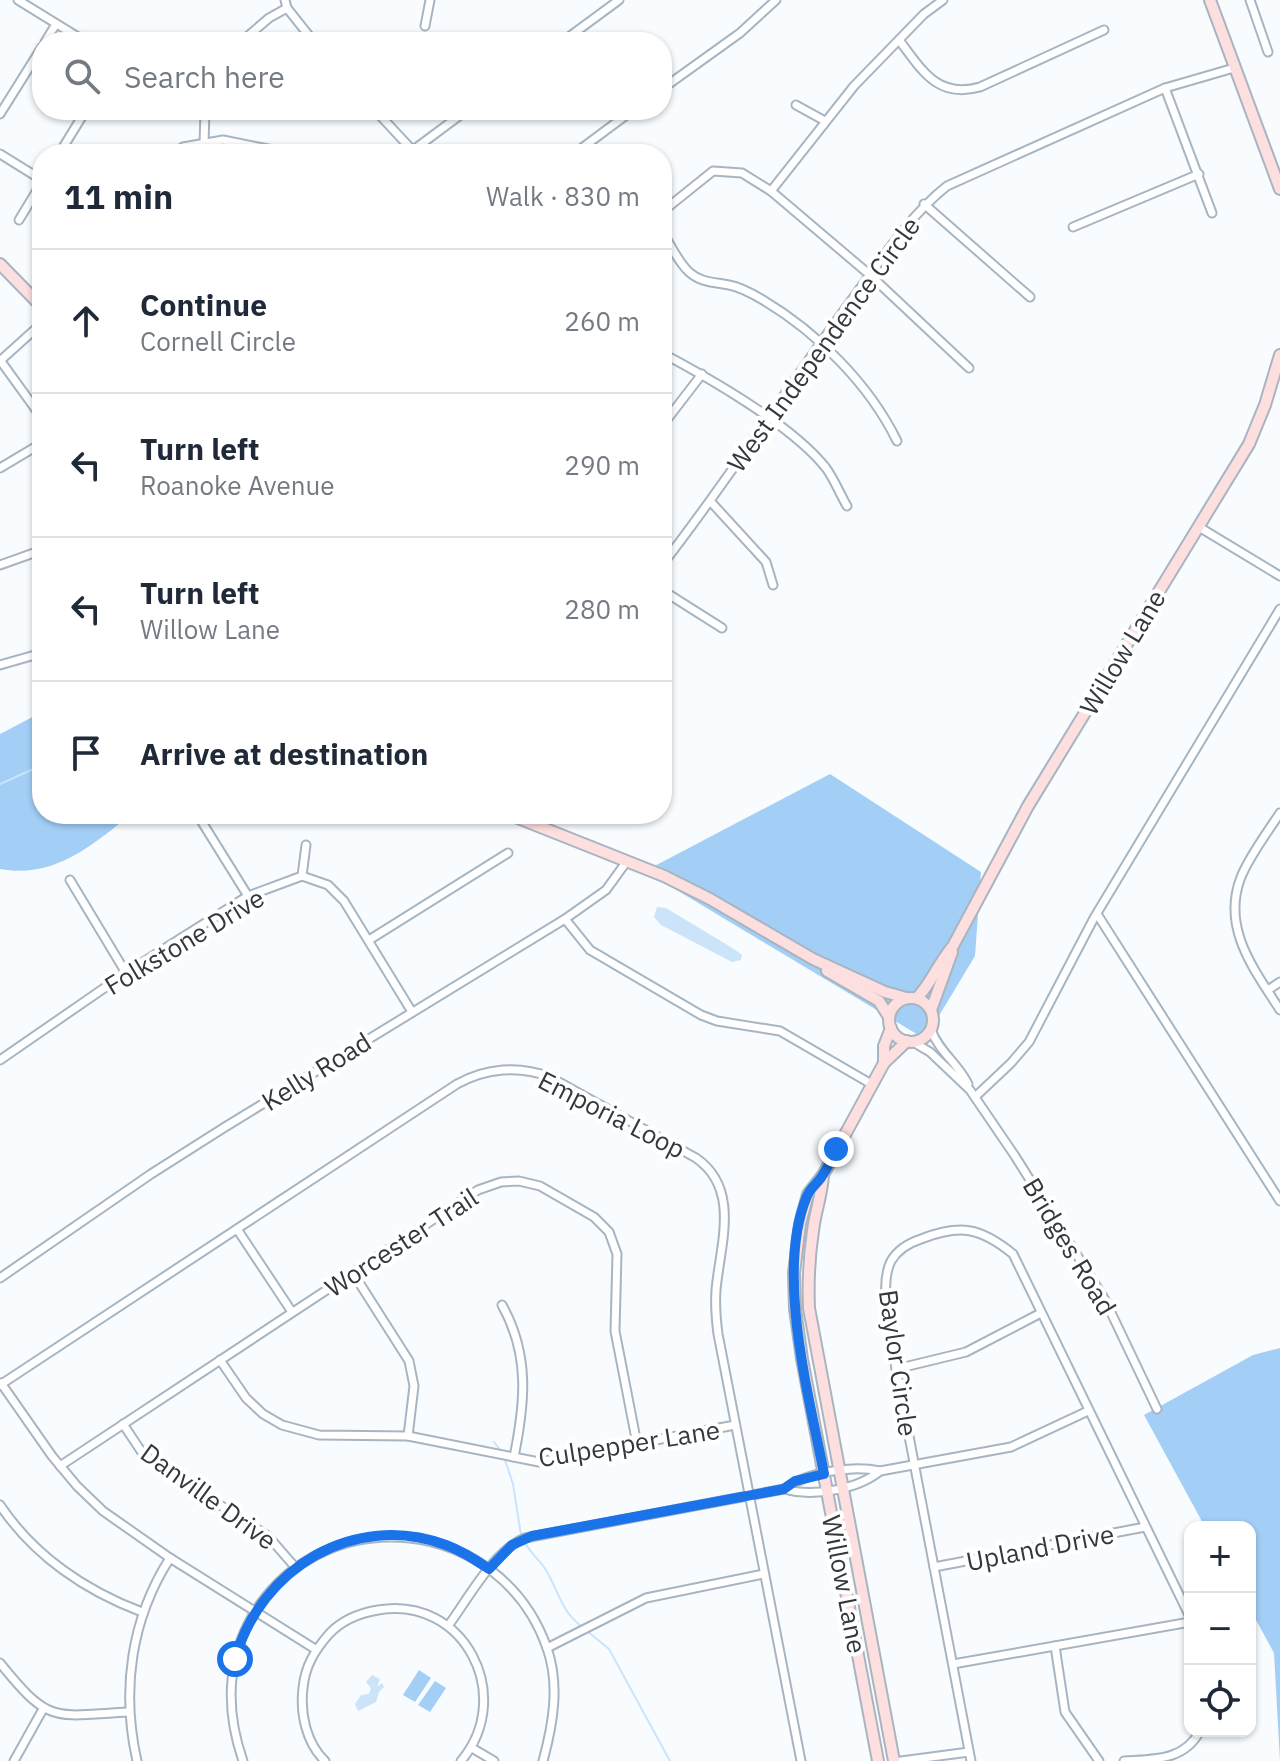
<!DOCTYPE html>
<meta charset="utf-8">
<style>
body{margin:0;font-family:"IBM Plex Sans",sans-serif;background:#f2f2f3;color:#1f2937}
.controls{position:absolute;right:24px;bottom:24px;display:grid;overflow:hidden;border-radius:16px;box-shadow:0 2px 6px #0004}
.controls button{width:72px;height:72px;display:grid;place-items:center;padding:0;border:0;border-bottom:2px solid #e0e1e3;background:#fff;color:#1f2937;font:40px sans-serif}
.stop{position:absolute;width:24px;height:24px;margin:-18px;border:6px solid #1a73e8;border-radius:50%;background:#fff}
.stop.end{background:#1a73e8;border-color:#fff;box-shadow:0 2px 8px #0008}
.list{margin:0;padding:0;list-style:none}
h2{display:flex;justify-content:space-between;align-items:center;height:104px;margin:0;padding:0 32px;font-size:34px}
h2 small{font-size:26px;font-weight:400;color:#747a83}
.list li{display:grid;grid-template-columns:52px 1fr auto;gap:24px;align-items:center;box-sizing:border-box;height:144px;padding:0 32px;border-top:2px solid #e0e1e3}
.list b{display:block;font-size:30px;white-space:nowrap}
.list p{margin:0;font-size:26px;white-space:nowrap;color:#747a83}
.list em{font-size:26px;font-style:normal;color:#747a83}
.icon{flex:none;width:44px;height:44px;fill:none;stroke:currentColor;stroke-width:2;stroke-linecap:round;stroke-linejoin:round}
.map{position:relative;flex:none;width:1280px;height:1761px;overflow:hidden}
.search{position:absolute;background:#fff;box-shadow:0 2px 6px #0004;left:32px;top:32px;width:640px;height:88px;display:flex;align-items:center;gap:20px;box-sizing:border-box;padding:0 28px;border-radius:32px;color:#747a83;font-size:30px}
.panel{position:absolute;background:#fff;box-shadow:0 2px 6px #0004;left:32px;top:144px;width:640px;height:680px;border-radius:32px}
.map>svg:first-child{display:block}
</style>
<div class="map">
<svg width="1280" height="1761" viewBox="0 0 1280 1761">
<rect width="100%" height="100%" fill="#f9fcff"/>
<g fill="#a3cff6">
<path d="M42,712V814H131C92,846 53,879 0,869V734Z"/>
<path d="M830,774L981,872L975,956L925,1039L645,871Z"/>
<path d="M1280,1348V1761L1274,1653L1250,1609V1527H1205L1144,1415L1253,1355Z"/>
<path d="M419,1670L431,1678L415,1702L403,1695Z"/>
<path d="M435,1681L446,1688L430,1712L418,1705Z"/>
</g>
<g fill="#cbe4fa">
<path d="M657,907L666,908L734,949L742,955L741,960L732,962L661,925L654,917Z"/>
<path d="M372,1675L380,1679L377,1687L382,1683L384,1687L379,1692L376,1702L358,1711L355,1704L361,1695L369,1694L371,1688L366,1682Z"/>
</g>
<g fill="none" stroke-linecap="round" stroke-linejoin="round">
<g stroke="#cbe4fa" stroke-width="2">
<path d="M0,784L42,765"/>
<path d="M494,1442L501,1451"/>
<path d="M504,1457L513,1484L521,1535"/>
<path d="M524,1541C529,1551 537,1558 544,1567C559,1590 559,1609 582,1627"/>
<path d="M587,1631L609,1649L670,1761"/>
</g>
<defs>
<g id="street">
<path d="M18,0L86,42"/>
<path d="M285,0L287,8L314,42"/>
<path d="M1250,0L1268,52"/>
<path d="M425,26L430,0"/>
<path d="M899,40C922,70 937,99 980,87L1104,30"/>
<path d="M45,42L56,24"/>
<path d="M241,42L269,18L287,8"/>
<path d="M562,42L619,0"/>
<path d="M1165,88L1212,213"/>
<path d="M662,89L740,33L776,0"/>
<path d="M796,105L825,121"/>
<path d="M375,110L414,152"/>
<path d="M0,114L42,47"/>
<path d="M204,145L205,110"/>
<path d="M0,154L42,180"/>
<path d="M59,154L86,110"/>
<path d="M175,154L183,147L223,140L273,150L278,154"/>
<path d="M408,154L467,110"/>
<path d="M574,154L633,110"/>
<path d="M771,191L854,86L924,14L943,0"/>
<path d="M924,204L1030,297"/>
<path d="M662,212L713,171L742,173L771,191L870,275L969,368"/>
<path d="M19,220L42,182"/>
<path d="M1073,227L1199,174"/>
<path d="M662,231C670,244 678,262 689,272C701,283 715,282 729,285C740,287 753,294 763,300C818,333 869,384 897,441"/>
<path d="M662,353C709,378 793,426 826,468C834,479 840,494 847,506"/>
<path d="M0,360L42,418"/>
<path d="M0,361L42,323"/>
<path d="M662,426L702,374"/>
<path d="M0,468L42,443"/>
<path d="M711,502L766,562L773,585"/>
<path d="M1199,527L1280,576"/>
<path d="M0,565L42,550"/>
<path d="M662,565C730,478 788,386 853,298C882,259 909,216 947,186L1165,88L1234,68"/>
<path d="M662,590L722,628"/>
<path d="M0,665L42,653"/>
<path d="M1280,813C1267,833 1250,855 1241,877C1221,928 1254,969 1280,1010"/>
<path d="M197,814L248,896"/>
<path d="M302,876L306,845"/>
<path d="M70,880L126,973"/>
<path d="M1097,914L1280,1201"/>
<path d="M565,919L590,950L701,1015L717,1021L780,1031L873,1085"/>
<path d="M369,940L508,853"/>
<path d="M1268,990L1280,982"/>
<path d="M931,1030C940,1053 958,1063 968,1084"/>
<path d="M913,1042L930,1052L970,1090L1015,1156L1105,1300L1157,1409"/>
<path d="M0,1060L126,973L248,896L302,876L328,885L344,901L412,1012"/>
<path d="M975,1097L1011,1063L1029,1042L1094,918L1280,609"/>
<path d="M237,1229L292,1312"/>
<path d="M353,1273L409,1361L414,1386L408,1436"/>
<path d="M0,1278L151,1174L225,1127L565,919L606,890L627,861"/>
<path d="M502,1305C530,1355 525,1403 514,1457"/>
<path d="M220,1360L246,1398L263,1414L282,1425L319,1435L408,1436L539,1462L735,1425"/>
<path d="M896,1369L966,1352L1041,1313"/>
<path d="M1,1383L52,1456L77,1486L103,1511L170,1558L315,1649"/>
<path d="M0,1385L457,1084C486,1068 519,1065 550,1077L696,1158C741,1189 720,1245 716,1290C715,1305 716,1319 718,1334L801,1761"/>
<path d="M123,1424L141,1451L152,1461L268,1536L295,1567"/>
<path d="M60,1466L478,1190L501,1182L519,1181L540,1186L594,1217L609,1232L617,1254L615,1331L637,1444"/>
<path d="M784,1489C807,1472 852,1465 880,1471L1011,1447L1088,1411"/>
<path d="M0,1505C34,1556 86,1591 142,1612"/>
<path d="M934,1567L1145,1527"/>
<path d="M448,1626C468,1599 494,1550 525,1538L784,1489C812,1497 857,1490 880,1471"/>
<path d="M1055,1646L1065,1712L1099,1761"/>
<path d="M547,1648L646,1598L764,1574"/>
<path d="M0,1663C50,1725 53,1716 129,1712"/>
<path d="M953,1664L1190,1622"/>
<path d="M472,1748L494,1761"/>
<path d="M14,1761L43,1709"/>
<path d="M137,1761C121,1690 131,1619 170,1558"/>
<path d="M243,1761C226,1712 226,1661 253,1615C325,1497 501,1517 547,1648C560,1685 553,1724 543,1761"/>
<path d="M325,1761C306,1743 300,1713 303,1688C305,1666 315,1650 329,1634C342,1620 360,1613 378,1610C464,1595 516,1696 461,1761"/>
<path d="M901,1761L969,1752"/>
<path d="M971,1761L891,1342C889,1318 880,1283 891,1261C898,1249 909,1243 921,1239C960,1224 980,1227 1013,1254L1190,1617"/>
<path d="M1124,1761C1154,1759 1184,1761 1200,1731"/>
</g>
<g id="secondary">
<path d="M1210,0L1280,189"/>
<path d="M0,264L42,307"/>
<path d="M508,814L664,876L710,899L813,959L885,992L906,998"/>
<path d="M827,971L879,1001L889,1017"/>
<circle cx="911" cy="1020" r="22"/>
<path d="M917,998C932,982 939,962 953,946L1028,806L1249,444L1265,405L1280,355"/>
<path d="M931,1010L952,952"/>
<path d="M884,1063V1046L891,1028"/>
<path d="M823,1175C822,1195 815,1212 813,1231C809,1257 808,1282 809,1308L894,1761"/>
<path d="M878,1761L802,1359L795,1309L794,1273L800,1224L808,1194L823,1175L884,1063L907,1041"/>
</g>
</defs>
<use href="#street" stroke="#a8b5c1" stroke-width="11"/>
<use href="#secondary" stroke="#a8b5c1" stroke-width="14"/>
<use href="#street" stroke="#fff" stroke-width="7"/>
<use href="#secondary" stroke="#fedfe0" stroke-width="10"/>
</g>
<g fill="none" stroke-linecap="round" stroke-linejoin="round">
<path stroke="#1a73e8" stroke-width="10" d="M235,1659C261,1568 354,1511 446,1545C462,1551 476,1560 489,1569L512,1545L532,1536L784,1489L795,1481L824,1474C809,1395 775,1272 807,1196C810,1188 818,1183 822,1176C828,1168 832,1158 836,1149"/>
</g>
<g text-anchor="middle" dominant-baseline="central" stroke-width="8" stroke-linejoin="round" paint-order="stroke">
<g font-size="26" fill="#33383d" stroke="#fff">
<text transform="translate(823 344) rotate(-54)">West Independence Circle</text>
<text transform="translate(1122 652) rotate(-59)">Willow Lane</text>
<text transform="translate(184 941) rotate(-31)">Folkstone Drive</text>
<text transform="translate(316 1071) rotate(-32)">Kelly Road</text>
<text transform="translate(612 1114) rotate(27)">Emporia Loop</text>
<text transform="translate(401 1242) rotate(-33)">Worcester Trail</text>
<text transform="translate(1070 1246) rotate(59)">Bridges Road</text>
<text transform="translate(899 1363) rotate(82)">Baylor Circle</text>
<text transform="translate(629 1443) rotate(-9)">Culpepper Lane</text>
<text transform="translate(209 1496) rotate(36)">Danville Drive</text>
<text transform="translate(1040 1547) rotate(-11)">Upland Drive</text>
<text transform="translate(845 1584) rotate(79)">Willow Lane</text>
</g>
</g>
</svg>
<div class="controls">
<button>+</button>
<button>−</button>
<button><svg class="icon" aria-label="locate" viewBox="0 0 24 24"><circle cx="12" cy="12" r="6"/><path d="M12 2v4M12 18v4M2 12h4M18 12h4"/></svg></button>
</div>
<div class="stop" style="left:235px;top:1659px"></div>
<div class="stop end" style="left:836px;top:1149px"></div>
<div class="search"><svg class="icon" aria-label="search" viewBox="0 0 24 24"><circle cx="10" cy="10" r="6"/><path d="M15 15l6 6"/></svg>Search here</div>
<section class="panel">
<h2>11 min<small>Walk · 830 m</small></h2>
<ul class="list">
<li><svg class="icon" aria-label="ahead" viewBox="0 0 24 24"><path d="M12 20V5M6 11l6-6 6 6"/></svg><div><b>Continue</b><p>Cornell Circle</p></div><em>260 m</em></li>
<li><svg class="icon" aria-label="left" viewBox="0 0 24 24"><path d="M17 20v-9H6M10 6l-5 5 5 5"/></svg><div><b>Turn left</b><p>Roanoke Avenue</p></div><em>290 m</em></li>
<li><svg class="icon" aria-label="left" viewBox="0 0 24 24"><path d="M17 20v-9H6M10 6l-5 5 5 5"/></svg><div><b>Turn left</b><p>Willow Lane</p></div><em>280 m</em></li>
<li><svg class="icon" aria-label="arrive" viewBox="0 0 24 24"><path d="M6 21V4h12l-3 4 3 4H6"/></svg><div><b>Arrive at destination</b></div></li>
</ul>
</section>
</div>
